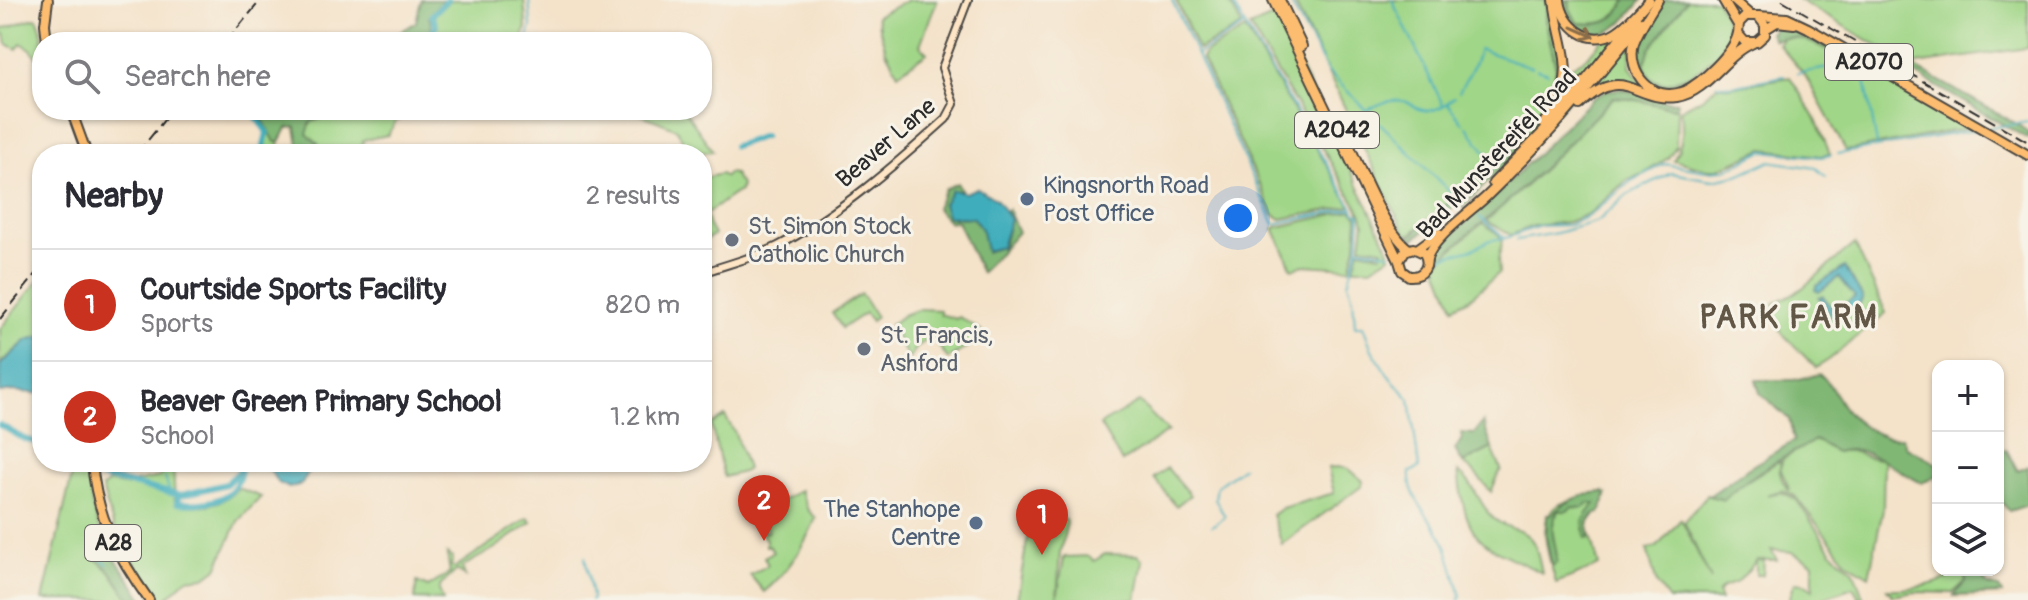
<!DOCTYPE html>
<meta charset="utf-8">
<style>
body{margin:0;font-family:Pangolin,sans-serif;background:#f2f2f3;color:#2b2b33}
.controls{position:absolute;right:24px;bottom:24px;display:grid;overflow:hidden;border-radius:16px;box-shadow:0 2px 6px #0004}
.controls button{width:72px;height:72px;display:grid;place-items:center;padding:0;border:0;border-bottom:2px solid #e1e1e2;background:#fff;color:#2b2b33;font:40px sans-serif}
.you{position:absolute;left:1238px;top:218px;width:28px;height:28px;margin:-20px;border:6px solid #fff;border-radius:50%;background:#1a73e8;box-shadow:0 0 0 12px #1a73e833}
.badge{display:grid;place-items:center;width:52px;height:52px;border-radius:50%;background:#c8321e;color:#fff;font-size:26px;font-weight:700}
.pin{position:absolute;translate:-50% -66px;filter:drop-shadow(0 2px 4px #0008)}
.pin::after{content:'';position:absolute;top:42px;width:28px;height:24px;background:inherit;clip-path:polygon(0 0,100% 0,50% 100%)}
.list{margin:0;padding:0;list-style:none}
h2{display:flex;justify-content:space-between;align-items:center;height:104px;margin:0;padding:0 32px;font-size:34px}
h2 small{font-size:26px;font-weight:400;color:#7c7c81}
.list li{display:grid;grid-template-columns:52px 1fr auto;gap:24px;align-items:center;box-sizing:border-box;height:112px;padding:0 32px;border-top:2px solid #e1e1e2}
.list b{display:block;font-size:30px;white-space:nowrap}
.list p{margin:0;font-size:26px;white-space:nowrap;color:#7c7c81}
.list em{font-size:26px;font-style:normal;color:#7c7c81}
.icon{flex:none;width:44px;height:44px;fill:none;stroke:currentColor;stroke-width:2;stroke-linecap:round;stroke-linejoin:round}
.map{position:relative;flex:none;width:2028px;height:600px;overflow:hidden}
.search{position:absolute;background:#fff;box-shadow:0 2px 6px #0004;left:32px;top:32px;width:680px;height:88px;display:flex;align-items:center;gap:20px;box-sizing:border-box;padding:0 28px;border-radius:32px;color:#7c7c81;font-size:30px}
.panel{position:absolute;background:#fff;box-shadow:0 2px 6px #0004;left:32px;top:144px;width:680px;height:328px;border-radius:32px}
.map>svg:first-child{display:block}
</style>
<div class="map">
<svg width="2028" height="600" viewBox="0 0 2028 600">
<rect width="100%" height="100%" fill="#f7f3e8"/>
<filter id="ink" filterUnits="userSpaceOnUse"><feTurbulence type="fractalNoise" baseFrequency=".0125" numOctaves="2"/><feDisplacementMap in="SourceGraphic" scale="16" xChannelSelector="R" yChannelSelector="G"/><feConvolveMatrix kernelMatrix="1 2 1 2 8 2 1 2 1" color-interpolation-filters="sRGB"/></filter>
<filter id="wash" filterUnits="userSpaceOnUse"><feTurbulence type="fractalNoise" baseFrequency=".006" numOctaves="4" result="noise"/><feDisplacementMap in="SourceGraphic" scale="32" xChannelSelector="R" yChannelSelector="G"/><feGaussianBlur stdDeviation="1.8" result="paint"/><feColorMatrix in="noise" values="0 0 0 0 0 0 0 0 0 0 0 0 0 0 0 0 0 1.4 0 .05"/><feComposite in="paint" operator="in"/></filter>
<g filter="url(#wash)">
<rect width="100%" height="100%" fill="#f4e2c9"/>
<g fill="#a0d687" stroke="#668059" stroke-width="2">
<path d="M450,0H524L526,27L522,42H420L435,33L438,27L434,15Z"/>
<path d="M908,0H937L920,45L927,53L898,73L886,51L876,16Z"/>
<path d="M1176,0H1228L1242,26L1198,50Z"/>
<path d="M1293,0H1546V23L1556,68L1552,89L1545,103L1529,117L1479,177L1410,235L1405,233Z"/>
<path d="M1569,0H1627C1612,23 1605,26 1577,23L1570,9Z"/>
<path d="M1687,0H1716C1723,10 1729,23 1727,36C1723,57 1683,85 1663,83C1658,83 1655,80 1650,79L1644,65L1650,49Z"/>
<path d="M1799,0H2028V48L1911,65Z"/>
<path d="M1275,16L1388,247L1390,256L1371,268H1354L1359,250L1381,254L1383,249L1361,246L1364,223L1362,215L1250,27Z"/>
<path d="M37,18C45,33 42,49 42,66L31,49L21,43L17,49L7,44L5,34L0,33V29C13,27 28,18 37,18Z"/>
<path d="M1245,29L1351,206L1281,219L1273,214L1202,59L1205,53Z"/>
<path d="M1624,30L1557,113L1569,81L1570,67L1587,57L1602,40Z"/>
<path d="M1795,36L1841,55L1969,128L1846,151L1805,75L1778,44L1783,38Z"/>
<path d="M1633,38L1630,66L1644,88C1623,78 1609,81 1590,92Z"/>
<path d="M1790,77L1816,119L1830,154L1820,156L1763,149L1719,169H1707L1673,160C1683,147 1684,126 1680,110L1702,98L1718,85L1729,87Z"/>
<path d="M1614,97C1636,98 1655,106 1677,108L1676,146L1668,158L1643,174L1627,180L1590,213L1568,222L1533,226L1511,235L1486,221L1533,179Z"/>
<path d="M263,110H423L396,121L388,135L363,140L362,154H328L319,146L302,153L300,118L277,119L280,154H272L265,146L268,130L259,117Z"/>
<path d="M630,110H684L713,151L689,154L677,129Z"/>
<path d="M728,173L734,174L741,185L740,191C728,196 719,207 706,213L708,224L714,235L702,242V178L721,174L725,177Z"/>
<path d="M1352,210L1358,216L1356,246L1350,268L1304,265L1292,269L1274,228Z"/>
<path d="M1483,223L1499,235L1502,241L1498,261L1499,273L1469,299L1454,307L1437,266L1439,262L1456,243Z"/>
<path d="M1855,244L1886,313L1830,359L1816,368L1782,333L1771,311L1775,303L1800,290Z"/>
<path d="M42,276V336L27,340L0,364V329Z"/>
<path d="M861,294L876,317L871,321L865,313L842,328L832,313Z"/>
<path d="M920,309L940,310V314L956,319L959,317L980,330L984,337L948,359L932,336L917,347L909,359L890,325L903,315Z"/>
<path d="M1139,402L1168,431L1122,462L1100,425Z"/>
<path d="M725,416L735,433L747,469L743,472L724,477L711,425Z"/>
<path d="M1815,440L1836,452C1855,446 1867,462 1884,458L1883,509L1869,576L1847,562L1795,496L1782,490L1767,495L1781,492L1796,499L1832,552L1854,571L1863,597L1860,599L1853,587L1825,597L1824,600H1789L1795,582L1804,583L1813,589V563L1792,552L1771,550L1777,560H1757L1764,561L1763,575H1756V561L1738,582L1723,587L1718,593L1721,600H1669L1657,584L1647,549L1657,547L1681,519L1711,580L1684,522L1707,495L1724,500L1736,488L1777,462H1781C1777,472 1783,484 1790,491L1780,468L1783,459Z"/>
<path d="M1492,448L1501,469L1491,492L1474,472L1463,463Z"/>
<path d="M75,462H87L92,505L103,541L95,558L111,572L130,600H43Z"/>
<path d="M165,462H173L175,504C200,507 220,508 238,488L261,497L238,521L217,568L205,577L187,579L165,600H159L115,531L102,488L109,482L128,486L130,483L160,477Z"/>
<path d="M1339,467L1349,469L1363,481L1362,486L1282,544L1272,515L1282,508L1334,493L1328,468Z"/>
<path d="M1167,468L1190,495L1176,506L1154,478Z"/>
<path d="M1458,472C1475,483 1478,502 1492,517C1504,530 1524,527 1533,542C1538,550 1540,563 1542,573C1480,542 1467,546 1458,472Z"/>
<path d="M800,490L808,510L816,518C804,546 787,573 764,592L750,575L768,565L764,557L773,552L769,545L766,546V540L762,534L764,530L766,533L769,530L766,525L763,530L758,521L779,507L778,503Z"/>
<path d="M1604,492L1602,504L1588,524L1599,566L1556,583C1551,564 1536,524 1554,508C1565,499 1590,496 1604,492Z"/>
<path d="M1032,512L1066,520L1067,523L1060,552L1057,598L1064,557L1089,556L1094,561L1105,554L1138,555L1143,560L1136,600H1017Z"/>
<path d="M528,518L532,522L495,548L462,567L465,576L457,570L441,585L439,590L443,600L415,599L417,582L428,587L450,573L447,554L453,558L451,566L454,568Z"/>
<path d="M1960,570H1964L1966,581L1953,593L1914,592L1893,596L1887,589C1908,590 1944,585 1960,570Z"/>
</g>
<g fill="#80b774" stroke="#567150" stroke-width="2">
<path d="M421,0H443L429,16L432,29L415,39L385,42L416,22Z"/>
<path d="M1546,0H1551C1557,26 1569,60 1561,87C1550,124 1490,179 1462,208L1458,204L1414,239L1410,236L1479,177L1529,117L1545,103L1552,89L1556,68L1546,23Z"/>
<path d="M1564,0H1569L1570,9L1577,23C1605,26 1612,23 1627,0H1642C1634,10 1626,21 1615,28C1590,43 1567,25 1564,0Z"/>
<path d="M1665,0H1687L1650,49L1644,65L1651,79L1665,84L1690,75L1692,82C1660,97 1628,81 1640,44C1645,28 1656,13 1665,0Z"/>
<path d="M1785,26L1818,39L1878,74L1876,77C1848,60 1808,29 1774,40L1770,33L1775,27Z"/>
<path d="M1896,57L2019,125L2028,133V139L1893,61Z"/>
<path d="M1621,89C1641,93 1657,102 1677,102V108C1655,106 1636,98 1614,97C1579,132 1545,168 1508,201C1485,222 1460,239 1439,262L1434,251L1502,189L1593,98L1607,90Z"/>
<path d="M265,110H333L328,116L311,122L307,134L318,144L300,152L296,127L287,128L280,142H275L261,116Z"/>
<path d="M957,183L962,191L952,190L943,205L948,217L973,218L982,231L986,252L1003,246L1010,218L1005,211L1008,209L1018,232L981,273L957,221L949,222L936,208L945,189Z"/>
<path d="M1820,374C1834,386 1838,403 1850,415C1862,428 1885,440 1902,437L1907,448L1938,464V475L1922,483C1896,471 1866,442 1836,452L1815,440C1785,458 1749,474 1724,500L1709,496L1750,467L1794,441L1789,419L1760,393L1756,380H1794Z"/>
<path d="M1483,422L1492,448L1463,463L1455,450L1462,439L1461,433L1474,434Z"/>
<path d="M2006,449L2018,471L2028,466V505L2009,511L1998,497V452Z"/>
<path d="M1600,492L1607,494L1600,513L1594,514L1588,523L1590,538L1586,539L1583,521L1595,503H1590L1583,508L1572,507L1568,511H1558C1546,533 1558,542 1557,563L1552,566L1546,538L1547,514L1551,515C1567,501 1578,495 1600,492Z"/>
<path d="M103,541L144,600H130L111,572L95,558Z"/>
<path d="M1964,570H1976L1988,585L1999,588L2002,594L1954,596L1966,581Z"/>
</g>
<g fill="#3fadbc" stroke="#356c74" stroke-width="2">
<path d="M977,188L997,200L1010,219L1001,247L986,251L982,231L974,218L947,216L943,204L952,190L965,193Z"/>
<path d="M1845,267L1863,298L1860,304L1833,319L1819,297L1823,296L1834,311L1855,297L1839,277L1819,292L1815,290L1816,286Z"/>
<path d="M42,336V394L13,391L0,393V365L27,340Z"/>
<path d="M249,462H307L309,471L302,484L289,488L277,482L270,470Z"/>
</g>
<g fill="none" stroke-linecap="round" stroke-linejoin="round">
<g stroke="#3fadbc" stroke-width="2">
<path d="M1172,0L1274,224L1353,208"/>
<path d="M1230,0L1346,197L1356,213L1360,214L1358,248L1348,283L1353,298L1355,326H1363L1372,350L1388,375L1410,399L1419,468L1410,472C1407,500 1437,522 1446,546C1452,562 1456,580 1461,596L1459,600"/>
<path d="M1289,0L1328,72L1457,199"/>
<path d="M1392,0L1443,105"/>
<path d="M527,42L531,26L529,0"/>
<path d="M1198,54L1244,26"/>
<path d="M1537,69L1548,73"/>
<path d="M1798,73L1862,63L1877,145"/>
<path d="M1717,84L1731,86L1784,76"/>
<path d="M1459,92C1467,77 1476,65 1479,49L1531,67"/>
<path d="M1448,104L1463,123"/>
<path d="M1369,109C1381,103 1393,98 1407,102C1412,104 1415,107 1419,109C1432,114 1445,106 1454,97"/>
<path d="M1467,127L1492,160"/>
<path d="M1989,128L2028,122"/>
<path d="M1838,154L1975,130"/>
<path d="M1479,217L1505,238"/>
<path d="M1516,240L1557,233L1598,221L1627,195L1671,173L1712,180L1738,175L1769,161L1816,168L1826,177"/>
<path d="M1359,248L1390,253"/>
<path d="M1434,257L1439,258L1473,249L1490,240L1506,238L1540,226L1569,225L1590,215L1631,181L1664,164L1706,171L1726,170L1763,151L1821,157L1831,155"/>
<path d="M165,478L170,492L175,494"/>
<path d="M1936,478L1938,481"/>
<path d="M1212,526L1225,517L1215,499L1217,486L1243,467"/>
<path d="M585,557L592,597"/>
<path d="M99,558L108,564"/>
<path d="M591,600L592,599"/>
</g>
<g stroke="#3fadbc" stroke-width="6">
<path d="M406,42C416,41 432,36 436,26L432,15L447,0"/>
<path d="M262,110L257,118L267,132L264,147L268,154"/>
<path d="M734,146L764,136"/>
<path d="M0,425L24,439L42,444"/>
<path d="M74,462L97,476L175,494L178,496L177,503C204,505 236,503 241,470L235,462"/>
<path d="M178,496L226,484L240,471"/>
</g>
</g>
</g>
<g filter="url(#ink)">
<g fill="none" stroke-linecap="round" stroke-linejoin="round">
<defs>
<path id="secondary" d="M702,273C727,264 754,258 778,246C839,214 895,165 946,119L954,104L942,68L968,0"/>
<g id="primary">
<path d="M1273,0L1399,261L1402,271L1409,276C1423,277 1431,266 1424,253L1413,248L1405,251L1399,261"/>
<path d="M1280,0L1302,46"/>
<path d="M1733,0L1750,15"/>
<path d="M47,42L45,24L48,0"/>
<path d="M1580,105C1624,62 1635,103 1677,97C1708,92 1725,55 1753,43"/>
<path d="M71,110L87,154"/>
<path d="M1338,120C1353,151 1383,231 1409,249"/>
<path d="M1544,124C1582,72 1560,54 1554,0"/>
<path d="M1493,183L1547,128L1636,18"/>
<path d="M1417,249L1439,233"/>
<path d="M1427,259C1432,239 1470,212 1486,197C1543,143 1593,83 1642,21"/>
<path d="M92,462C96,515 118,557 149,600"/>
</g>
<g id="trunk">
<path d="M1560,0C1563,27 1590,48 1616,32C1629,24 1639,11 1649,0"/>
<path d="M1658,0C1650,13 1639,29 1634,43C1626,73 1653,104 1684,91C1701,83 1734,53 1738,33C1739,29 1738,25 1740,22L1746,16H1758L1765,25V35L1757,42H1745L1738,34"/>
<path d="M1723,0L1738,25"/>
<path d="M1758,16L1787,18L1808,28L2028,155"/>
<path d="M1766,29L1777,22L1794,24"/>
</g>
</defs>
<use href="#secondary" stroke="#494643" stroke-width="10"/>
<use href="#primary" stroke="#494643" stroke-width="12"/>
<use href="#trunk" stroke="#494643" stroke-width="12"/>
<use href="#secondary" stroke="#fee5c5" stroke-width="6"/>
<use href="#primary" stroke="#fcbd6f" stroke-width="8"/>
<use href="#trunk" stroke="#fcbd6f" stroke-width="8"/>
<g stroke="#2b2b2b" stroke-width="2" stroke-dasharray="12 6" stroke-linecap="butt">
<path d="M1782,0L2028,142"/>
<path d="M226,42L261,0"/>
<path d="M137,154L172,110"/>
<path d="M0,319L42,267"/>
</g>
</g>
<defs><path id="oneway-shaft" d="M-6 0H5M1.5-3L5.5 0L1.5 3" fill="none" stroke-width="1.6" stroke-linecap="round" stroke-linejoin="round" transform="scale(2)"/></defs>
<use stroke="#896d4a" href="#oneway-shaft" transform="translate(1583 32) rotate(24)"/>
</g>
<g fill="#5c6f8a" stroke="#f7f3e8" stroke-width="3">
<circle cx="1027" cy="199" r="8"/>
<circle cx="976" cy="523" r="8"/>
</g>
<g fill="#6b7280" stroke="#f7f3e8" stroke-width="3">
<circle cx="732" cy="240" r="8"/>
<circle cx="864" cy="349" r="8"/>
</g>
<g text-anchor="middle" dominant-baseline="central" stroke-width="6" stroke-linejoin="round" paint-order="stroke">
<g fill="#f7f3e8" stroke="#686764" stroke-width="2">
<rect x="1825" y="44" width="88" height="36" rx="6"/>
<rect x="1295" y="112" width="84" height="36" rx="6"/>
<rect x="85" y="525" width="56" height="36" rx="6"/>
</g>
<g font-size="22" font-weight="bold" fill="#2b2b2b">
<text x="1869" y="62">A2070</text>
<text x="1337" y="130">A2042</text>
<text x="113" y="543">A28</text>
</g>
<g font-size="24" fill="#2b2b2b" stroke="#f7f3e8">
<text transform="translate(886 143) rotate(-41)">Beaver Lane</text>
<text transform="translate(1497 154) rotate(-47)">Bad Munstereifel Road</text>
</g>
<g font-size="24" fill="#4e5e75" stroke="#f7f3e8" text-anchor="start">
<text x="1043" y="185">Kingsnorth Road<tspan x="1043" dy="28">Post Office</tspan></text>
<text x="960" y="509" text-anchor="end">The Stanhope<tspan x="960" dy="28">Centre</tspan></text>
</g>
<g font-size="24" fill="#5b616d" stroke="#f7f3e8" text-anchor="start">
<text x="748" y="226">St. Simon Stock<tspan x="748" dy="28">Catholic Church</tspan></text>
<text x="880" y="335">St. Francis,<tspan x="880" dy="28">Ashford</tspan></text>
</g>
<g font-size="32" font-weight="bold" letter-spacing="2" fill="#625647" stroke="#f7f3e8">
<text x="1789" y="318">PARK FARM</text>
</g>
</g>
</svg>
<div class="controls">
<button>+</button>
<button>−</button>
<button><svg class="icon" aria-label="layers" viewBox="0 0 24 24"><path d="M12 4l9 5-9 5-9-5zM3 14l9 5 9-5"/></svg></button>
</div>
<div class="you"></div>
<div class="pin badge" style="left:1042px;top:555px">1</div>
<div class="pin badge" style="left:764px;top:541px">2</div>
<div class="search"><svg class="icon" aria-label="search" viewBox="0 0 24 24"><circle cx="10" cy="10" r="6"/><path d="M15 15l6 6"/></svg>Search here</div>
<section class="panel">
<h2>Nearby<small>2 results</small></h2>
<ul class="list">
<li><span class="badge">1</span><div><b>Courtside Sports Facility</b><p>Sports</p></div><em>820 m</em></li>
<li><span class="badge">2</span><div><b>Beaver Green Primary School</b><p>School</p></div><em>1.2 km</em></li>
</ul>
</section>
</div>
